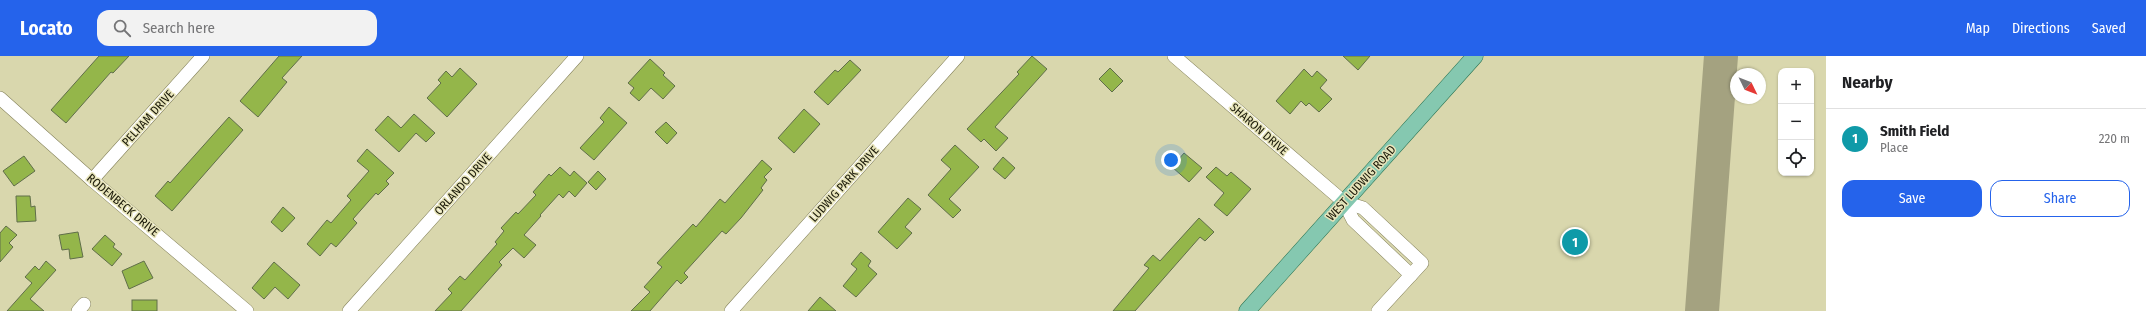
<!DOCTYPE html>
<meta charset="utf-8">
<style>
body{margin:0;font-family:"Fira Sans Condensed",sans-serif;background:#f2f2f2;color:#202124}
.controls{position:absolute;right:12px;top:12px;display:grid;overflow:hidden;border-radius:8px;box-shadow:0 1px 3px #0004}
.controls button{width:36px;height:36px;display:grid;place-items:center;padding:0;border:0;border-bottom:1px solid #e0e0e0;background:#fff;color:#202124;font:20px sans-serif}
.compass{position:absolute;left:1730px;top:12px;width:36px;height:36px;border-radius:50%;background:#fff;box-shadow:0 1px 3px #0004;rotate:133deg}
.you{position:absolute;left:1171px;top:104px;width:14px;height:14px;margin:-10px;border:3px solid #fff;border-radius:50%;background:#1a73e8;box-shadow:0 0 0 6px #1a73e833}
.badge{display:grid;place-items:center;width:26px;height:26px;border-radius:50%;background:#2563eb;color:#fff;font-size:13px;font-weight:700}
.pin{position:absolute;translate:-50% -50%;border:2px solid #fff;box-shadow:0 1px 4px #0006}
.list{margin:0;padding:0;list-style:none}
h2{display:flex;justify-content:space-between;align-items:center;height:52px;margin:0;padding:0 16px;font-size:17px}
h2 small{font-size:13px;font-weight:400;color:#757577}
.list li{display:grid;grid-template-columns:26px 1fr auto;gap:12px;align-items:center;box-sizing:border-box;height:60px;padding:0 16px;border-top:1px solid #e0e0e0}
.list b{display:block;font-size:15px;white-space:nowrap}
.list p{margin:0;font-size:13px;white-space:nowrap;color:#757577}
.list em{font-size:13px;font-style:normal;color:#757577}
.actions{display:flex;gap:8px;padding:12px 16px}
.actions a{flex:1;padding:9px 0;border:1px solid #2563eb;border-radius:12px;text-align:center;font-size:14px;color:#2563eb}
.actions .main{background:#2563eb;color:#fff}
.icon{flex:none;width:22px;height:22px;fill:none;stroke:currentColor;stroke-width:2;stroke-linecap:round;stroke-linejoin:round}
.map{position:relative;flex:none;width:1826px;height:255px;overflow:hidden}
header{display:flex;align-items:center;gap:24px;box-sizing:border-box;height:56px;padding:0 20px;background:#2563eb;color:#fff}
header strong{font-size:19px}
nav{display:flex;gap:22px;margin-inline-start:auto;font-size:14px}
.search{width:280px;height:36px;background:#f2f2f2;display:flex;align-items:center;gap:10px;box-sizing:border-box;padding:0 14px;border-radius:12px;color:#757577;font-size:15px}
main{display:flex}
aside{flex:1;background:#fff}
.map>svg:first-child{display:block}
</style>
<header>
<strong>Locato</strong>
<div class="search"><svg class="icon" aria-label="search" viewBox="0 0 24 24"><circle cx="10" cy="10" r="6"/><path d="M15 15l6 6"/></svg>Search here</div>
<nav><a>Map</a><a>Directions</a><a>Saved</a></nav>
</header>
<main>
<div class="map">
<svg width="1826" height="255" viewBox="0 0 1826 255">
<rect width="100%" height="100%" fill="#d9d7ad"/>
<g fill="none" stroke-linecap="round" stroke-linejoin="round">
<path stroke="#a4a280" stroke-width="34" d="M1702,255L1721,0"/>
</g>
<g fill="#94b64a" stroke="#606e4a">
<path d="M99,0H129L113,17L111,16L66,67L51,54Z"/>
<path d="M279,0H302L282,22L287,26L258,61L240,45Z"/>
<path d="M1032,0L1047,13L995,71L1008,82L996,95L984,83L981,86L967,73L1019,18L1017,16Z"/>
<path d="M1343,0H1370L1358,14Z"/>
<path d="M650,3L665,17L663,19L675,30L663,43L651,32L639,45L630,37L634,32L628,27Z"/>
<path d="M850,4L861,14L828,49L814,36L835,14L838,16Z"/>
<path d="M460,12L477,28L447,61L427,42L441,27L438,24L446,15L452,21Z"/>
<path d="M1110,12L1123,25L1112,36L1099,23Z"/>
<path d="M1304,13L1312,21L1317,15L1327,24L1320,32L1332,43L1319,56L1309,47L1306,50L1301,45L1290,58L1276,45Z"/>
<path d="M609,51L627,67L594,104L580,92L604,66L600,62Z"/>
<path d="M804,53L820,68L794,97L778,82Z"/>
<path d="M414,58L435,77L426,86L416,77L399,96L375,74L388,60L401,72Z"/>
<path d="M229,61L243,74L172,155L155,140L168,125L170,127Z"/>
<path d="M666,66L677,77L667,88L655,76Z"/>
<path d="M955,89L979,111L949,143L961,154L953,162L928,139L951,113L941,104Z"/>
<path d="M367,93L394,117L386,125L389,128L378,139L376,137L353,163L357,167L336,191L331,187L320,200L307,188L327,164L331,167L351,144L347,140L369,115L357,105Z"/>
<path d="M1184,97L1202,112L1189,126L1172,111Z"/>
<path d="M24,100L35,115L14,130L3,115Z"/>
<path d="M1003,101L1015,112L1005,123L993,113Z"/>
<path d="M762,104L772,113L764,121L767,124L761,132L763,134L741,162L726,178L722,175L684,217L688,221L681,228L677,224L650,255H631L650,236L644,231L662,211L657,207L693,168L696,171L720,143L725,147Z"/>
<path d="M560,111L570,120L574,115L587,127L575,141L569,135L563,142L559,138L540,159L541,160L524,179L536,189L524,202L513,192L499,206L502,209L461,255H435L452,237L448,233L460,220L465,224L497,188L495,186L504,175L501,172L516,156L518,158L536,139L533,136L549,118L551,120Z"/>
<path d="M1216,111L1227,120L1231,116L1251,133L1227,160L1214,149L1224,137L1206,121Z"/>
<path d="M598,115L606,123L596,134L588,126Z"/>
<path d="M16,140H30L31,151L35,150L36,165L17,166Z"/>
<path d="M908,142L921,153L905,171L912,177L897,193L878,176Z"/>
<path d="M283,151L295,162L282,176L271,166Z"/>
<path d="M1199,162L1214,176L1205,185L1200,181L1135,255H1113L1149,212L1144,209L1153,199L1160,205Z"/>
<path d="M6,170L17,179L9,187L13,191L0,206V177Z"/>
<path d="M78,176L83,201L70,203L69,193L62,194L59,179Z"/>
<path d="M105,179L115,188L113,191L122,198L112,210L92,193Z"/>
<path d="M861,196L871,205L868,210L877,218L856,241L843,230L857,213L851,208Z"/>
<path d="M46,205L56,214L30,243L44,255H7L32,227L25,221L35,210L39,214Z"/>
<path d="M144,205L153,222L129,233L122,215Z"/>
<path d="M274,206L300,229L288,243L275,231L264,243L252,232Z"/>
<path d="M820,241L836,255H808Z"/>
<rect x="132" y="244" width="25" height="11"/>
</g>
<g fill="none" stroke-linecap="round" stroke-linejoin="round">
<defs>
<g id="minor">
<path d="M1174,0L1344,146L1353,164L1411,219"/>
<path d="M0,42L92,124L247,255"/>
<path d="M92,124L203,0"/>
<path d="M1344,146L1363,152L1422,207L1378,255"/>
<path d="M78,255L84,248"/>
<path d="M349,255L577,0"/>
<path d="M731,255L958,0"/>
</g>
<path id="major" d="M1247,255L1475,0"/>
</defs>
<use href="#minor" stroke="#84815a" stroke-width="14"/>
<use href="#major" stroke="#2a7352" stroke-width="17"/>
<use href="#minor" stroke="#fff" stroke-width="13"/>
<use href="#major" stroke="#85c8b0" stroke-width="16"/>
</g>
<g text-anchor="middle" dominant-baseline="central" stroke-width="3" stroke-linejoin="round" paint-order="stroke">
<g font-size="12" fill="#181707" stroke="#e7e4ba">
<text transform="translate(148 62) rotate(-48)">PELHAM DRIVE</text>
<text transform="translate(1259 73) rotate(41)">SHARON DRIVE</text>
<text transform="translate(1361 127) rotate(-48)">WEST LUDWIG ROAD</text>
<text transform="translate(463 128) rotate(-48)">ORLANDO DRIVE</text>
<text transform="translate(844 128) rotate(-48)">LUDWIG PARK DRIVE</text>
<text transform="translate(123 149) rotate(40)">RODENBECK DRIVE</text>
</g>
</g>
</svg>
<div class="controls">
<button>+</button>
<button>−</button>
<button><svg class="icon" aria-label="locate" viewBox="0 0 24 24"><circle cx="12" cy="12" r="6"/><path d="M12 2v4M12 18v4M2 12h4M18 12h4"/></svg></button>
</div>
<svg class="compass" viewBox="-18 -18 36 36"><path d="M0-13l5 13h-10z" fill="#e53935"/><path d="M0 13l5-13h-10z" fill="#757577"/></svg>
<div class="you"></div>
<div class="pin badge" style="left:1575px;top:186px;background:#0f9aa8">1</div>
</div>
<aside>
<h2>Nearby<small></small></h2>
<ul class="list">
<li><span class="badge" style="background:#0f9aa8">1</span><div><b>Smith Field</b><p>Place</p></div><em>220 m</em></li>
</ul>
<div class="actions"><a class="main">Save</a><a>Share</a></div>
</aside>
</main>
